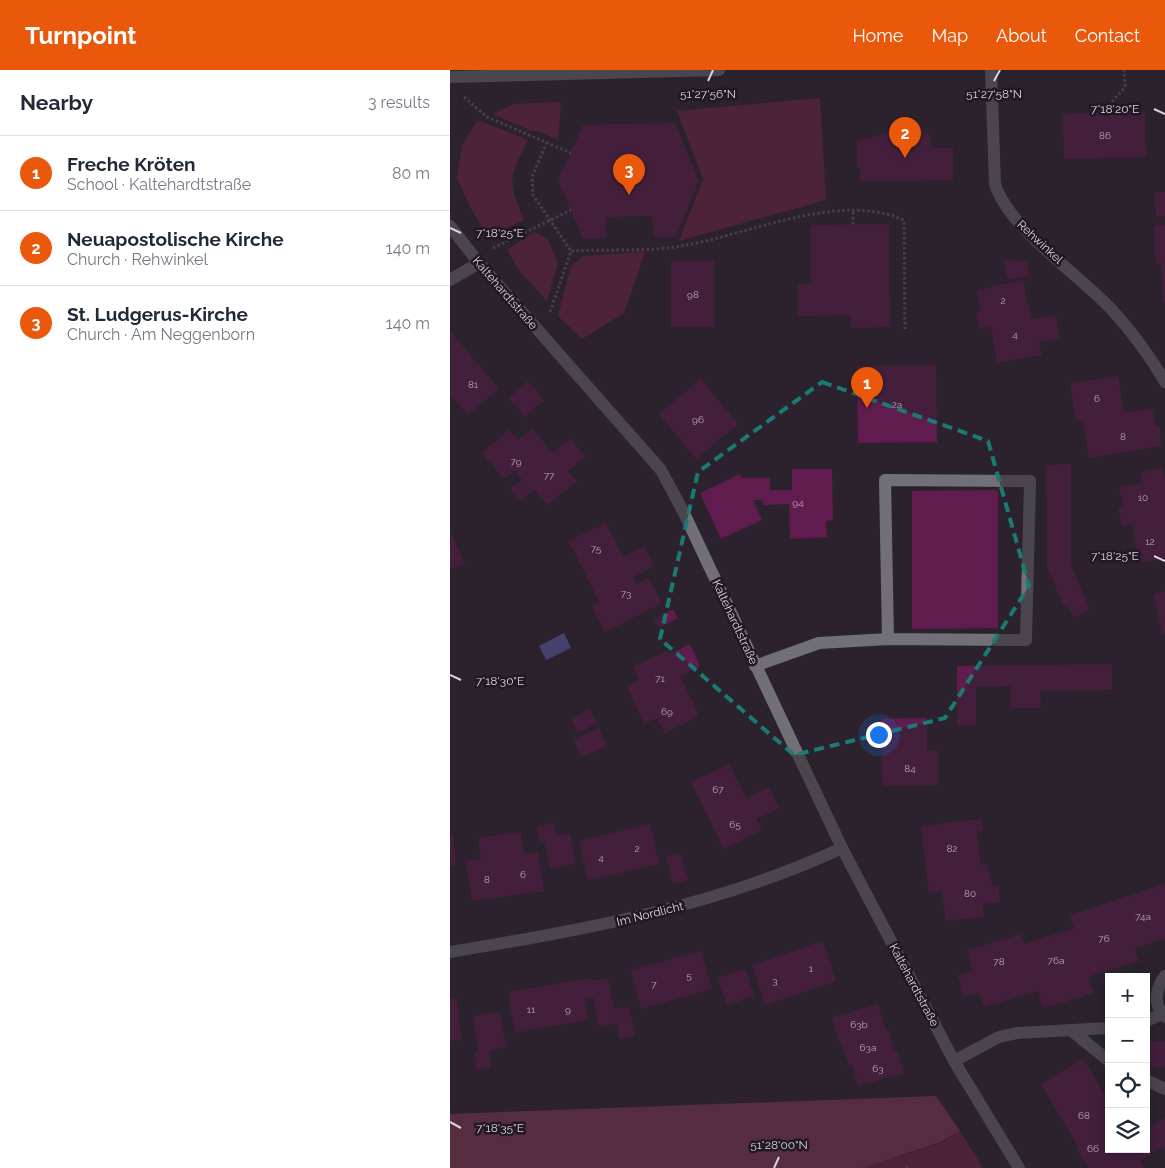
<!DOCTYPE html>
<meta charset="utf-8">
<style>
body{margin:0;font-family:Raleway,sans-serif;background:#f6f6f7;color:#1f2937}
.controls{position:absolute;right:15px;bottom:15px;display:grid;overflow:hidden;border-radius:0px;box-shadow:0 2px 12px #0003}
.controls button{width:45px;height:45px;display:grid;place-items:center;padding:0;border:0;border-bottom:1px solid #e0e1e3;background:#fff;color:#1f2937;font:25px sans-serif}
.you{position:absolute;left:428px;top:664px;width:18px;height:18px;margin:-12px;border:4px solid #fff;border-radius:50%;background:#1a73e8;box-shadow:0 0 0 8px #1a73e833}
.badge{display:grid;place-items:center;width:32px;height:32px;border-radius:50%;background:#ea580c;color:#fff;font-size:16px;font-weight:700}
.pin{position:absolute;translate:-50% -41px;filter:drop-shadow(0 1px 2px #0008)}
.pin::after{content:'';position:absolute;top:26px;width:18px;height:15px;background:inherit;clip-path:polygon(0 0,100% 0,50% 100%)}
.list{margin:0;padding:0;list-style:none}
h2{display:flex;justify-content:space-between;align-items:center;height:65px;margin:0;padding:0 20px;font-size:21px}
h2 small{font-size:16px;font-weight:400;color:#747a83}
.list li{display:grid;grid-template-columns:32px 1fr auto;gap:15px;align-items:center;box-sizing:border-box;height:75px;padding:0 20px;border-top:1px solid #e0e1e3}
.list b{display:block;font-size:19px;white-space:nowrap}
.list p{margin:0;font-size:16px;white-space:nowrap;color:#747a83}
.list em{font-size:16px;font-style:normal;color:#747a83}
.icon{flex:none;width:28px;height:28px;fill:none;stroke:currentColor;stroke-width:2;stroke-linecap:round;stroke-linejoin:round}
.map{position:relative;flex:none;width:715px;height:1098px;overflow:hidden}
header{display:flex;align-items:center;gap:30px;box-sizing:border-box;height:70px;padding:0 25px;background:#ea580c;color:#fff}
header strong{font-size:24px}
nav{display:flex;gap:28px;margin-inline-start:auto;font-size:18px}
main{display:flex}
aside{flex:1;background:#fff}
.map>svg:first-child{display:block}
</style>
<header>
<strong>Turnpoint</strong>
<nav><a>Home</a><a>Map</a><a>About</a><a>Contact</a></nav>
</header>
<main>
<aside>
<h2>Nearby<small>3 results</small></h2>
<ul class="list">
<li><span class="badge">1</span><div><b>Freche Kröten</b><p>School · Kaltehardtstraße</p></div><em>80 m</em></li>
<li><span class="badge">2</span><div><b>Neuapostolische Kirche</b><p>Church · Rehwinkel</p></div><em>140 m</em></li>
<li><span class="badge">3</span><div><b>St. Ludgerus-Kirche</b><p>Church · Am Neggenborn</p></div><em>140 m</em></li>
</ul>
</aside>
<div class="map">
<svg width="715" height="1098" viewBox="0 0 715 1098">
<rect width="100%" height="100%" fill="#2b222e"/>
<g fill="#732544">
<path d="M370,28L376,130L229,171L253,109L227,41Z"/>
<path d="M111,32L108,70L88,61H81L43,44L63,34Z"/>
<path d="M28,50L78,70C59,109 57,109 74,150L37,166L19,135L7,108L12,75Z"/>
<path d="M84,162L97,168L108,193L97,231L68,199L57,180Z"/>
<path d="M195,182L174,243L132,269L108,246L121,196L133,186Z"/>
<path d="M510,1061L533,1098H413L491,1073Z"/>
</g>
<path fill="#8b3857" d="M486,1026L510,1061L491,1072L413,1098H0V1044Z"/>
<path fill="#6169b5" d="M114,563L121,578L96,590L89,576Z"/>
<g fill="#601b4f">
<path d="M695,42L696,87L614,89L613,44Z"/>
<path d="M225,53L249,111L226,167H203L202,146H196L156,147V168L133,169L108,110L133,55Z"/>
<path d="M472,55L473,62L479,63L482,78H503V110L410,112V98H407V71Z"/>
<path d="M705,122H715V146L706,147Z"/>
<path d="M439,154L440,257L401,258V245L348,246V214L361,213V155Z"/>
<path d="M704,155H715V232H713L711,193L706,194Z"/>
<path d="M553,190L577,191L579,206L557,209Z"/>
<rect x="221" y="191" width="43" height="66"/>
<path d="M573,210L581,249L606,246L610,269L589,273L592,285L547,293L541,256L530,259L526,242L531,240L527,220Z"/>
<path d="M1,262L49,319L18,345L0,324Z"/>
<path d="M486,295L487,372L408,373L407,296Z"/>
<path d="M668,306L674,343L702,338L705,356H709L712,376L639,388L633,350L626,351L620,314Z"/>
<path d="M251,309L288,354L246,389L209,344Z"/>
<path d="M78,311L94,330L75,347L59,328Z"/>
<path d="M82,358L103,383L120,368L135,386L118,401L127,411L98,435L84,419L71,431L60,419L72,409L64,400L54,409L32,383L59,359L68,370Z"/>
<path d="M621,394V495L640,540L623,548L618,536L614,537L597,496L596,395Z"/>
<path d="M711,398L715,408V488L690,493L682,454L672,456L668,438L674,437L669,418L692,413L690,403Z"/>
<path d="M342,399H382L383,450L376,451L377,467L340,469L339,434L313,435L312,430H303L312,450L271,469L250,423L290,404L292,408H320V420H342Z"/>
<path d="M548,420V558L462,559V421Z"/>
<path d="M156,453L173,487L194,476L204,496L183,507L186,514L199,508L212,533L155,562L142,536L149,532L119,471Z"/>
<path d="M0,465H2L15,495L0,498Z"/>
<path d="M715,521V563L713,564L703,524Z"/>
<path d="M223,539L228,548L208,558L204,549Z"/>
<path d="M240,574L250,596L230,606L249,646L215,663L207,648L194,654L177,616L189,610L183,597L218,580L220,584Z"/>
<path d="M662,594V620L590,621L591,638H561V616L526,617V656H507V596Z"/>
<path d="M140,639L147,653L128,663L121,649Z"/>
<path d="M477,648V681L488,680V715L432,716L431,649Z"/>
<path d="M149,658L157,677L131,687L124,669Z"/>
<path d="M279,694L296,728L319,717L329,738L306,749L312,760L274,779L241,712Z"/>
<path d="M531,749L533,761H527L531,795L537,794L543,817L548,816L550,832L532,834L534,847L496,851L492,822L479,823L471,756Z"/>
<path d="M104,753L107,766L120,763L126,793L100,799L94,771L90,772L87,757Z"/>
<path d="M200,754L209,794L138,810L129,771Z"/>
<path d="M71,762L74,784L88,782L94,821L22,831L16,791L31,789L28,768Z"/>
<path d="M3,765L6,795L0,796V766Z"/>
<path d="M230,783L238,810L223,814L216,787Z"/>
<path d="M715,814V869L685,878L689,891L638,907L644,923L593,938L588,921L534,937L529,923L514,927L508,906L523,901L517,880L571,864L574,874L624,858L620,845Z"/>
<path d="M373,871L386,911L315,935L302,895Z"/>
<path d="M251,881L262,919L191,939L181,900Z"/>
<path d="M295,899L304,926L277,935L268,908Z"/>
<path d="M141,908V911L158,908L164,939L179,937L185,966L169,969L167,953L149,957L143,927L134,929L138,950L65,963L58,922Z"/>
<path d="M7,928L11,970L0,971V929Z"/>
<path d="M428,934L436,960L438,959L444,981L447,980L454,1003L408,1016L402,994L398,995L391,973H390L382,948Z"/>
<path d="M49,942L56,977L39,981L41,997L26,1000L25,981H29L23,947Z"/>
<rect x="696" y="971" width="19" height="25"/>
<path d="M633,989L659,1031V1079H696V1059L715,1047V1079L713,1076L690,1091L694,1098H639L626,1079L628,1077L591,1014Z"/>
</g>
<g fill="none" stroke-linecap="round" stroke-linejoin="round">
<g stroke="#68606a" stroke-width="3" stroke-dasharray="2.5 2.5" stroke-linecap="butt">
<path d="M14,27L37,47L121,83"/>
<path d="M652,43L675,17L674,0"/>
<path d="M97,72L82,107L83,125L121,181"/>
<path d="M403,142V154"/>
<path d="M43,178L121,140"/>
<path d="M100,242L121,181C156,179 197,182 231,176C300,165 387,121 454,150L455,259"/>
<path d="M456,1098L459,1097"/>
</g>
<g stroke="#727077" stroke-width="12">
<path d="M541,0L545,114C559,159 630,205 663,241C682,262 701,288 715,312"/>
<path d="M0,7L269,0"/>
<path d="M0,156L29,193L211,400L234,443L392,778L504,991L569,1098"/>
<path d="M0,210L29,193"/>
<path d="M305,596L369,573L438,569L576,570L580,411L435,410L438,569"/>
<path d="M0,882C137,859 265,837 392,778"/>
<path d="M715,906C705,919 703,935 715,947"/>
<path d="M696,951L712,944"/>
<path d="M622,961L659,991"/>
<path d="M504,991L549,967L567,963L659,958"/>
<path d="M696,1010L715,1019"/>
</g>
</g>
<path d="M0 0H715V1098H0ZM372,312L538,371L579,516L495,648L344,685L210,569L248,402Z" fill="#2b222e" fill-opacity=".55" fill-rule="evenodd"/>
<path fill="none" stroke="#197b73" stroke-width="4" stroke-dasharray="10 6" stroke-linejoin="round" d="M372,312L538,371L579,516L495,648L344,685L210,569L248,402Z"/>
<path fill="none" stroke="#d9d3db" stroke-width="2" d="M258,11L263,0M544,11L550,0M704,39L715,44M0,158L11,163M704,486L715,491M0,605L11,610M0,1052L11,1058M324,1098L329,1087"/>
<g text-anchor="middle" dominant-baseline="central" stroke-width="5" stroke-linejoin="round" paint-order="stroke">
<g font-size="10" fill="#bba5b8">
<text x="655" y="65">86</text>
<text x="243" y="224">98</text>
<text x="553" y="230">2</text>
<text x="565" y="264">4</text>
<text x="23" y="314">81</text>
<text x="647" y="328">6</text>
<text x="447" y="334">2a</text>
<text x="248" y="349">96</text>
<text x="673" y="366">8</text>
<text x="66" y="391">79</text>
<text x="99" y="405">77</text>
<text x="693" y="427">10</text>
<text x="348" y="432">94</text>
<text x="700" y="471">12</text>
<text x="146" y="478">75</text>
<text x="176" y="523">73</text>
<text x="210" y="608">71</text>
<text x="217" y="641">69</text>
<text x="460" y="698">84</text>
<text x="268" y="719">67</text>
<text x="285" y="754">65</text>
<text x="187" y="778">2</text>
<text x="502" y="778">82</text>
<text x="151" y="787">4</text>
<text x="73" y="804">6</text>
<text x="37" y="809">8</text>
<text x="520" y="823">80</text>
<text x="693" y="846">74a</text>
<text x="654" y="868">76</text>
<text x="606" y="890">76a</text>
<text x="549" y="891">78</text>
<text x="361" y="898">1</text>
<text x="239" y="905">5</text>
<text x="325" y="910">3</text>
<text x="204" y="914">7</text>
<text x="81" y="939">11</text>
<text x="118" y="939">9</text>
<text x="409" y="954">63b</text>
<text x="418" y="977">63a</text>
<text x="428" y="998">63</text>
<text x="634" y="1045">68</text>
<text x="643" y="1078">66</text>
</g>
<g font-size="12" fill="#d9d3db" stroke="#211824">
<text transform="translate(590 172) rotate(43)">Rehwinkel</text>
<text transform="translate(55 223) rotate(49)">Kaltehardtstraße</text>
<text transform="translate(285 552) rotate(65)">Kaltehardtstraße</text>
<text transform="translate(200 844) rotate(-14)">Im Nordlicht</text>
<text transform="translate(464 915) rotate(62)">Kaltehardtstraße</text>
</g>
</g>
<g font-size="12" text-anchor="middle" fill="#d9d3db" stroke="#211824" stroke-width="5" stroke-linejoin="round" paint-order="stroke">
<text x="258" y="28">51°27'56"N</text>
<text x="544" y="28">51°27'58"N</text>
<text x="665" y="43">7°18'20"E</text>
<text x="50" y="167">7°18'25"E</text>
<text x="665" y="490">7°18'25"E</text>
<text x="50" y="615">7°18'30"E</text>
<text x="50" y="1062">7°18'35"E</text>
<text x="329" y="1079">51°28'00"N</text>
</g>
</svg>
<div class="controls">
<button>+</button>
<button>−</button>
<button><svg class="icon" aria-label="locate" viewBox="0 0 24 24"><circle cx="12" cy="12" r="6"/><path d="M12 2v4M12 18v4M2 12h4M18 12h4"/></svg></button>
<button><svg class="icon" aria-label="layers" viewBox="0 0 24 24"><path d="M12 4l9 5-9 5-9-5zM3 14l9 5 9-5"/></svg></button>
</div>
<div class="you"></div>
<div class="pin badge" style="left:417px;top:338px">1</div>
<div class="pin badge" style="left:455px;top:88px">2</div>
<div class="pin badge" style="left:179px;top:125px">3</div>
</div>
</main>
